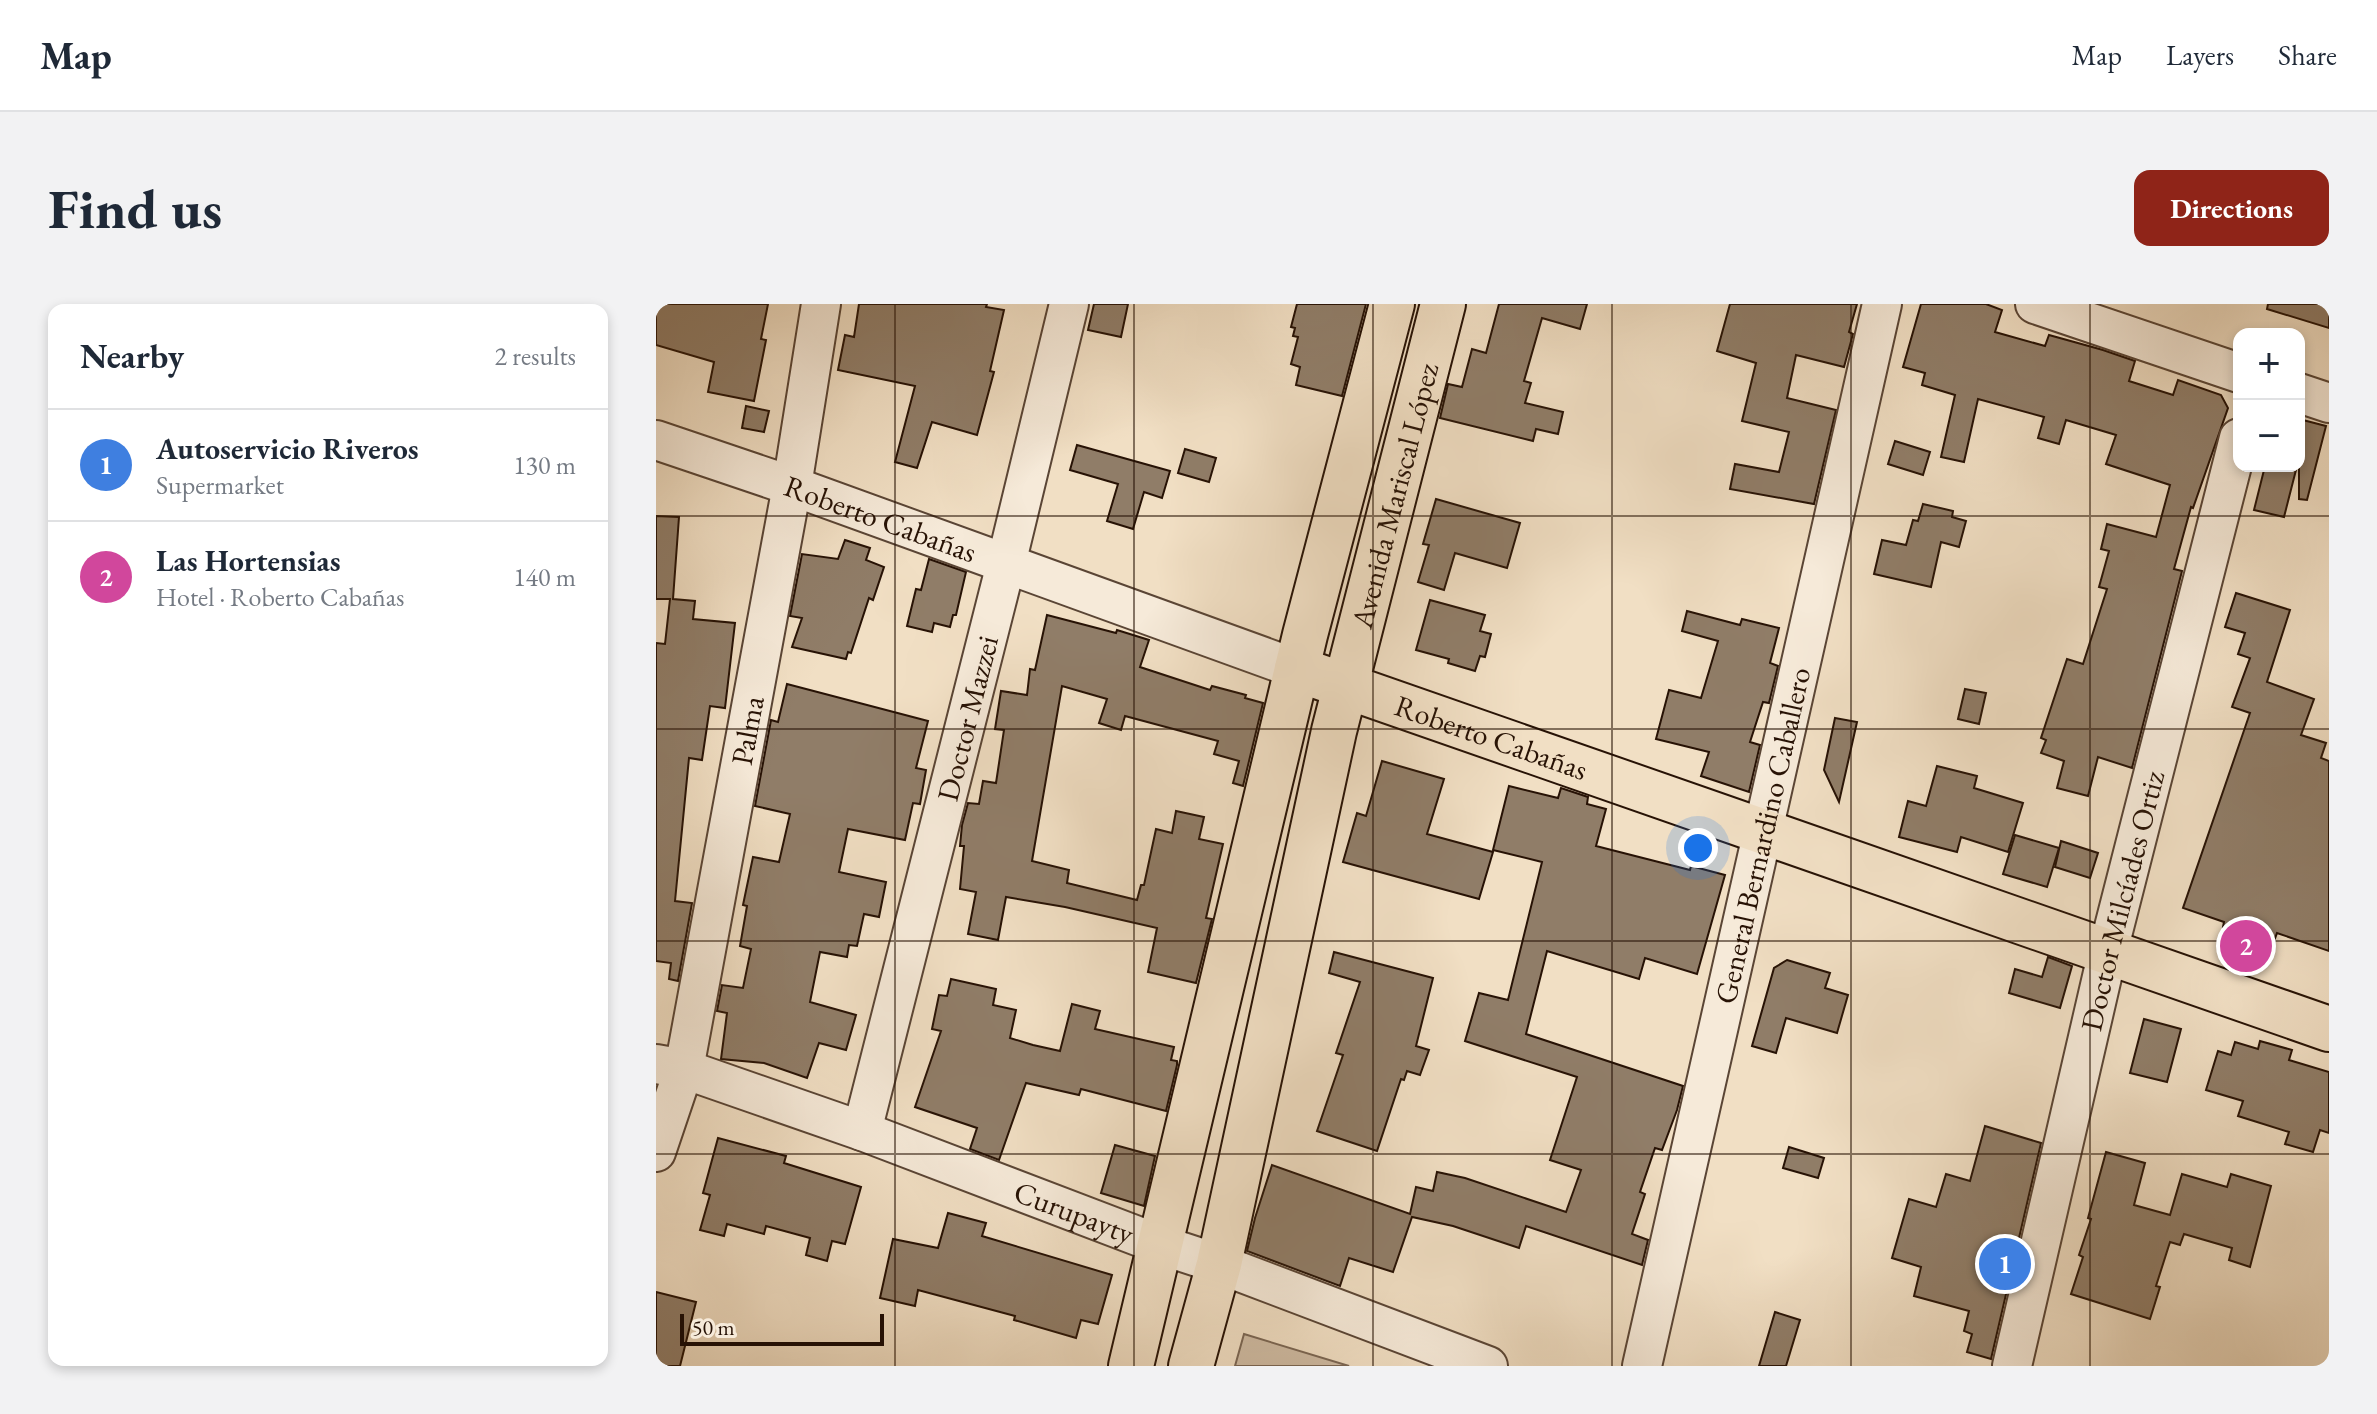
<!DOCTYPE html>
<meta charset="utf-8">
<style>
body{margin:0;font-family:"EB Garamond",serif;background:#f2f2f3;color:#1f2937}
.controls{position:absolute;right:24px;top:24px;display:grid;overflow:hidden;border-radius:16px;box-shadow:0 4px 12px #0003}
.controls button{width:72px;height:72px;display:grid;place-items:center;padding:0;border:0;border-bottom:2px solid #e0e1e3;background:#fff;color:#1f2937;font:40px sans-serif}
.scale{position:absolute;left:24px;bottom:20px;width:204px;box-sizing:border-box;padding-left:8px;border:4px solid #271205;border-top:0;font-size:22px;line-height:28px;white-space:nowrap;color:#271205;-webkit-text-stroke:6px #f6ead9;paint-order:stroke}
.you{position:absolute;left:1042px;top:544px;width:28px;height:28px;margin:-20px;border:6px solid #fff;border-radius:50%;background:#1a73e8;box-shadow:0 0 0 12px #1a73e833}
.badge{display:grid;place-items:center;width:52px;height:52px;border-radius:50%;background:#8f2418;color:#fff;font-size:26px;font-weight:700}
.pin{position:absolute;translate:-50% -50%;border:4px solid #fff;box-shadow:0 2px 8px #0006}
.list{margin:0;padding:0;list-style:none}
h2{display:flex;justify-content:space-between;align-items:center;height:104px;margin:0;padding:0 32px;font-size:34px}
h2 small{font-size:26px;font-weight:400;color:#747a83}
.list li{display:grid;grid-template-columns:52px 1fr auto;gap:24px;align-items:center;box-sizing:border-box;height:112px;padding:0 32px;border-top:2px solid #e0e1e3}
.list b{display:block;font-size:30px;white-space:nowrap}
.list p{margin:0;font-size:26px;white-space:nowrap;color:#747a83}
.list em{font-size:26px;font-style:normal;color:#747a83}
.map{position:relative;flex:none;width:1673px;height:1062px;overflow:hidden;border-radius:16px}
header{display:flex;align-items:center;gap:48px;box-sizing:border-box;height:112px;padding:0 40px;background:#fff;border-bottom:2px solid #e0e1e3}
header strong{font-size:38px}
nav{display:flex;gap:44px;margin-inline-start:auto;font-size:28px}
.intro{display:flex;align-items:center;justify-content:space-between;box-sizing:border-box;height:192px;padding:0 48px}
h1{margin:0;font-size:56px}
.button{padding:20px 36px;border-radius:16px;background:#8f2418;color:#fff;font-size:28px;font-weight:700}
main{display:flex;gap:48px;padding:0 48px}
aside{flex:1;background:#fff;border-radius:16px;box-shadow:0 4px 12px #0003}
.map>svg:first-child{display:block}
</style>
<header>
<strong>Map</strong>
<nav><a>Map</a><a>Layers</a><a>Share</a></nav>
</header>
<div class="intro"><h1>Find us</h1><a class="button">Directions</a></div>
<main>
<aside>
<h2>Nearby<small>2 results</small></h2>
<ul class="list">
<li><span class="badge" style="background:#3f7fe0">1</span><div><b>Autoservicio Riveros</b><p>Supermarket</p></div><em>130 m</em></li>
<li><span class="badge" style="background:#d1479c">2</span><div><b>Las Hortensias</b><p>Hotel · Roberto Cabañas</p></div><em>140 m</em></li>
</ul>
</aside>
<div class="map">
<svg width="1673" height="1062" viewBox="0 0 1673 1062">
<rect width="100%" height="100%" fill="#f1dfc4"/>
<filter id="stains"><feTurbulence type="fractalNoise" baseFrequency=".0025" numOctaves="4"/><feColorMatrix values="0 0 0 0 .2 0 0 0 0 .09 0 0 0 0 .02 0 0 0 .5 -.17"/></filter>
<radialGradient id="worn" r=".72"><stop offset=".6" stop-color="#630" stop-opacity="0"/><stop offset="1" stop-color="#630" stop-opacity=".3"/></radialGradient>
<path fill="#cfbca4" stroke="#7b6754" stroke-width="2" d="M588,1030L693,1062H579Z"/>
<g fill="#907d68" stroke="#271205" stroke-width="2">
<path d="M0,0H112L105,35L110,36L98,97L52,88L58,58L0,41Z"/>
<path d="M203,0H331L330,3L348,6L334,67L338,68L321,131L276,118L261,164L239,158L259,82L182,66L189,31L198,33Z"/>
<path d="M438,0H472L465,33L432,26Z"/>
<path d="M641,0H710L686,92L640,81L644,63L635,60L642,33L637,32L639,24L635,23Z"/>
<path d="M843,0H931L924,25L886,14L868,77L875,79L869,99L907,108L902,130L880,125L877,137L784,114L792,80L806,83L816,45L830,49Z"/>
<path d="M1074,0H1201L1193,28L1197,30L1188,63L1140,51L1131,94L1180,106L1158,200L1074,185L1079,160L1123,168L1133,128L1086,117L1100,59L1061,47Z"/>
<path d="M1265,0H1330L1346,6L1339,28L1389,42L1393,31L1447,46L1479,57L1473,77L1517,91L1522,76L1565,91L1572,104L1537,204L1535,203L1518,265L1526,267L1476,464L1442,453L1432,492L1401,484L1408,457L1385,449L1390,436L1385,434L1411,355L1427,360L1451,285L1443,283L1453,247L1445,245L1451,220L1500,233L1514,181L1450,160L1460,131L1410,116L1403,140L1382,134L1388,113L1322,95L1308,158L1285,153L1299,91L1266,81L1269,69L1247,63Z"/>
<path d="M1612,0H1673V24L1611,5Z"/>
<path d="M90,102L113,107L108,128L86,124Z"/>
<path d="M1643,115L1670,122L1651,196L1643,195Z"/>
<path d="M1239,137L1274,148L1267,171L1232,160Z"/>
<path d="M421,141L514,167L506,194L488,188L477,225L451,217L462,180L414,166Z"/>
<path d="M529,145L560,154L553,178L522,169Z"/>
<path d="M1609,162H1641L1628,213L1598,206Z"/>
<path d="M780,195L864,219L851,264L799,249L788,286L762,278L773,241L767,240Z"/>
<path d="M1267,200L1297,207L1296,213L1310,217L1303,243L1285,238L1275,283L1218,270L1226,236L1250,241L1257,216L1262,217Z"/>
<path d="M0,212L23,213L17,295L39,297L37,315L79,319L69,404L54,402L46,456L33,454L19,597L36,599L22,677L13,675L15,659L0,657V339L9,340L14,295H0Z"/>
<path d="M189,236L214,244L210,256L228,263L217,296L213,294L195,349L192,348L190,355L136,343L146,314L134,312L146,250L182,255Z"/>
<path d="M273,255L310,268L300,311H297L294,323L278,319L276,328L251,322L260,285L265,286Z"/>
<path d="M1580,289L1634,306L1611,378L1658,395L1645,431L1670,439L1665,454L1673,457V647L1621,629L1617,640L1608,637L1601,658L1573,649L1580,627L1567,623L1568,618L1527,604L1594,409L1576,403L1594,354L1582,350L1589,329L1569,323Z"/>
<path d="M774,296L829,311L824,327L835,330L829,353L824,352L819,367L792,359L793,355L760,346Z"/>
<path d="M1031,307L1084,321L1086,315L1123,324L1114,359L1122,362L1113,399L1107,398L1094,438L1104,441L1093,488L1045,472L1053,448L1000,435L1013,386L1045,394L1062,337L1026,327Z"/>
<path d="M391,311L460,329L461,326L493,336L484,363L554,386L556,382L590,391L589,394L607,399L587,482L577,479L583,457L558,450L562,437L469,412L465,426L443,419L451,395L406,382L376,557L413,566L411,579L481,596L485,581H488L500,525L516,529L520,507L548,513L543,535L567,540L550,614L556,615L540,679L492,668L501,624L409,603L350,593L342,636L312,630L320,588L304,585L308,542H304L306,521L312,499L323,500L327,477L340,479L348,426L339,425L345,387L371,391L374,365L379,366Z"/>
<path d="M131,380L272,417L260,464L270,466L264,500L257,499L249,536L192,525L183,568L230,578L223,613L208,610L201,642L193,641L191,653L164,648L154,698L200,711L190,746L163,739L151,774L108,759L65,755L71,709L61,707L66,681L87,684L95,645L84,642L91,602L87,601L97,553L123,558L134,510L99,502L115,416L122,418Z"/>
<path d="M1309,385L1330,389L1323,420L1302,415Z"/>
<path d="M1179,414L1201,418L1183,498L1168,466Z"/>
<path d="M726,457L788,475L771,530L837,548L823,595L687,558L701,509L710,512Z"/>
<path d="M1281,462L1321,472L1318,484L1367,499L1352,548L1305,533L1301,548L1243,533L1252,497L1270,502Z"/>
<path d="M853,482L902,494L905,484L932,493L931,500L950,505L940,542L1034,566L1035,562L1069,571L1041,670L989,654L983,675L891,647L870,730L1027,782L1021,806L1006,846L999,844L984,888L989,890L976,930L992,936L986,961L870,922L863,944L797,922L756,913L737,968L693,954L684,982L591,947L599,914L616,861L754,910L760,883L777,887L781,868L809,874L910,908L925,866L894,856L921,773L809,737L823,689L852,696L886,558L837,546Z"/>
<path d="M1359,531L1403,544L1391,583L1347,570Z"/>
<path d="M1405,537L1442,549L1434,574L1399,563Z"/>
<path d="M678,648L777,674L760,742L773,746L764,771L751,767L748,776L745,775L721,847L661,827L687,751L680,749L704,678L673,669Z"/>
<path d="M1392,653L1416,662L1404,704L1353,689L1359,665L1386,673Z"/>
<path d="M1131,656L1174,669L1169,684L1192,691L1181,729L1130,714L1120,749L1096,742L1118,664Z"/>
<path d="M295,675L340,685L337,701L360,706L354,734L377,741L404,747L416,700L444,707L439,725L518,743L515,756L521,757V761L510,807L425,785L423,791L370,779L343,856L314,845L321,824L259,803L285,727L276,725L283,691L291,692Z"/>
<path d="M1488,715L1525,725L1511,778L1474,769Z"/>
<path d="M1604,737L1636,746L1633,756L1673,768V829L1664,826L1657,848L1629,840L1633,828L1582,812L1587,797L1550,786L1562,747L1575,751L1579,738L1602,745Z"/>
<path d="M1329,822L1385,839L1335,1055L1311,1048L1316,1030L1308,1027L1313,1007L1258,992L1265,963L1236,954L1253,895L1280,903L1290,870L1314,877Z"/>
<path d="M62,834L130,852L128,859L205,883L189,940L176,937L171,957L150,951L154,934L110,922L108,930L71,920L68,932L44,926L54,891L47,889Z"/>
<path d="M459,841L499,852L488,902L445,889Z"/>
<path d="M1133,843L1168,854L1162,874L1127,864Z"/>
<path d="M1450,848L1489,859L1478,901L1514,911L1526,870L1571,883L1575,870L1615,882L1594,963L1573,956L1576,944L1528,930L1524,941L1514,938L1500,982L1504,983L1494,1015L1415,990L1427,953L1423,951L1435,915L1432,914Z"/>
<path d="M292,909L330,919L326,932L456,971L442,1020L425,1016L420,1034L358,1016L359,1012L262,986L259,1002L224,994L237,935L282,944Z"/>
<path d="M0,988L40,998L24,1062H0Z"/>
<path d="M1119,1008L1144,1016L1130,1062H1103Z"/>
</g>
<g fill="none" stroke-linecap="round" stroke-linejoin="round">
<defs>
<g id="minor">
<path d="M1379,0L1583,69"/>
<path d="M1643,89L1673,99"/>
<path id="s1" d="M0,136L136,182L641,365"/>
<path id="s2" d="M0,760L28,765L206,827L505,941L563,960L832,1062"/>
<path id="s3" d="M206,827L350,260L413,0"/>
<path id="s4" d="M0,848L28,765L136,182L165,0"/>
<path id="s5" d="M986,1062L1226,0"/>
<path id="s6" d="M1356,1062L1452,647L1583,134"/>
</g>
<g id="major">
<path id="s7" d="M641,365L1673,725"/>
<path d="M475,1062L649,331L736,0"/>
<path id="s8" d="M535,1062L563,960L678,427L787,0"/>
</g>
</defs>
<use href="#minor" stroke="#5a4535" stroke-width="42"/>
<use href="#major" stroke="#271205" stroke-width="48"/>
<use href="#minor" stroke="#f6ead9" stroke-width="38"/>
<use href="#major" stroke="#f1dfc4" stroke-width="44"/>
</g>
<path fill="none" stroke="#271205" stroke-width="2" stroke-opacity="0.55" d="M239,0V1062M478,0V1062M717,0V1062M956,0V1062M1195,0V1062M1434,0V1062M0,212H1673M0,425H1673M0,637H1673M0,850H1673"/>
<g text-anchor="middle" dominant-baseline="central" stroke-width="8" stroke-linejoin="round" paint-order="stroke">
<g font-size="30" fill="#271205" stroke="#f6ead9">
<text stroke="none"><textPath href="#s8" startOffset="894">Avenida Mariscal López</textPath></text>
<text stroke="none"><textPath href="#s1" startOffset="238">Roberto Cabañas</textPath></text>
<text stroke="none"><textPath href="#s3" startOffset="426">Doctor Mazzei</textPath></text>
<text stroke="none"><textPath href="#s4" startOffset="432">Palma</textPath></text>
<text stroke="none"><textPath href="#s7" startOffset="206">Roberto Cabañas</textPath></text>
<text stroke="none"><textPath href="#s5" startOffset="544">General Bernardino Caballero</textPath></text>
<text stroke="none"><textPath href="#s6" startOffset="478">Doctor Milcíades Ortiz</textPath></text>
<text stroke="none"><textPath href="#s2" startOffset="444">Curupayty</textPath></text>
</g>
</g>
<rect width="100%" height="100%" filter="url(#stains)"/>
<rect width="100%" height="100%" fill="url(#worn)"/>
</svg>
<div class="controls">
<button>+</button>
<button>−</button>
</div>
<div class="scale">50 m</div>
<div class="you"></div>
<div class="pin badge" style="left:1349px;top:960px;background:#3f7fe0">1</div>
<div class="pin badge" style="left:1590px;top:642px;background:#d1479c">2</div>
</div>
</main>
